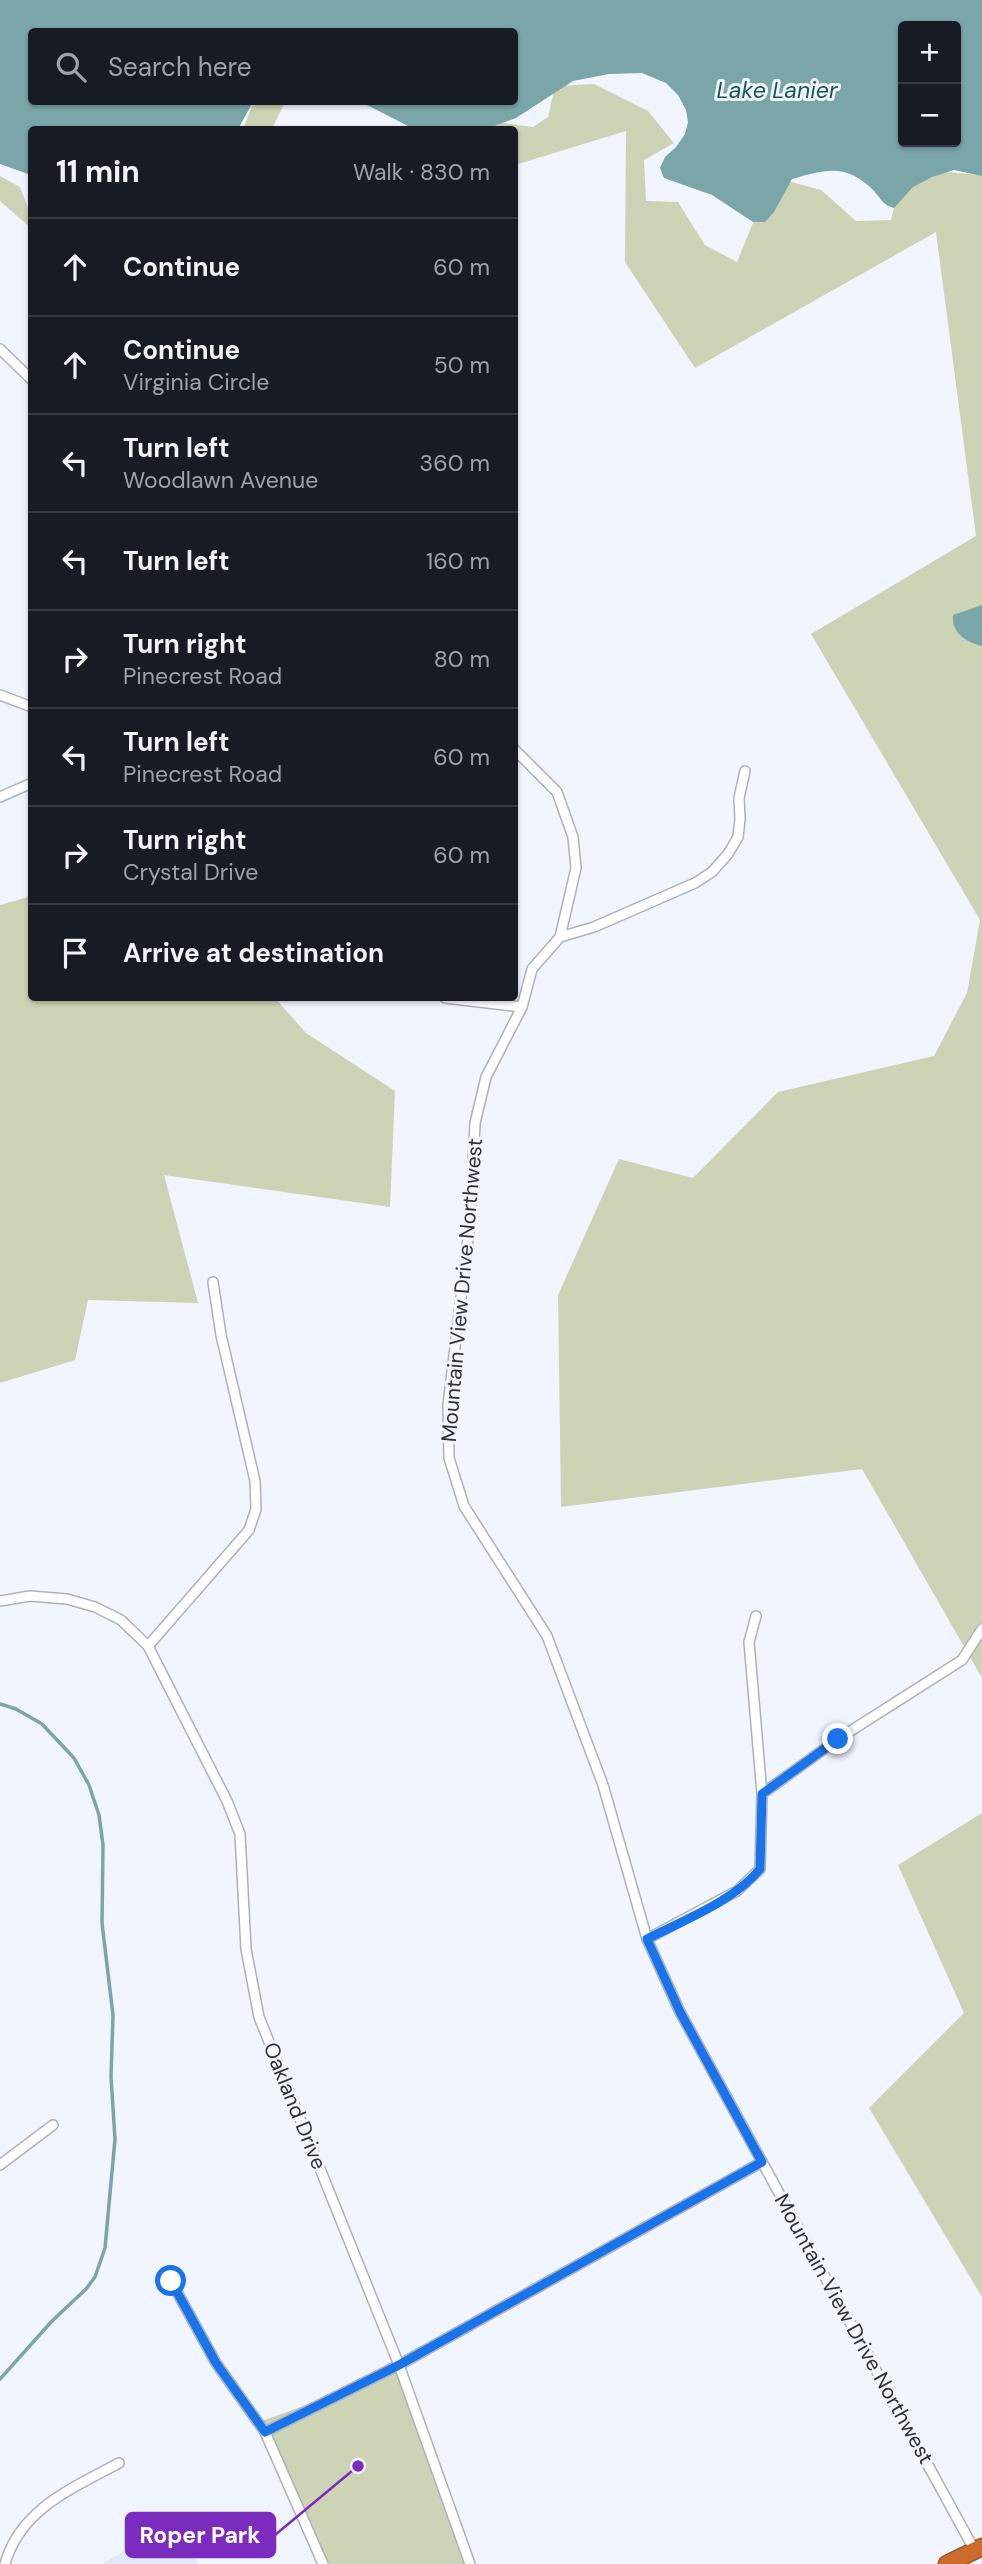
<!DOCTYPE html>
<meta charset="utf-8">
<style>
body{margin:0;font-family:"DM Sans",sans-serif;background:#242831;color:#f1f3f6}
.controls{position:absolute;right:21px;top:21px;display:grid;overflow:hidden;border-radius:7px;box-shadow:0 2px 5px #0004}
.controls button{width:63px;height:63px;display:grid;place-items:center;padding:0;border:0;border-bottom:2px solid #363941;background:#171b24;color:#f1f3f6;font:35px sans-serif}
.stop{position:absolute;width:21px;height:21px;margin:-16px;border:5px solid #1a73e8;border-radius:50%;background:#fff}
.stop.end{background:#1a73e8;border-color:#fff;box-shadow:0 2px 7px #0008}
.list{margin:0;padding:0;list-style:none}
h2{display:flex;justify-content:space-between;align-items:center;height:91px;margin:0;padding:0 28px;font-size:30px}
h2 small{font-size:23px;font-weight:400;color:#9ea1a6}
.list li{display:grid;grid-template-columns:46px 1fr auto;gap:21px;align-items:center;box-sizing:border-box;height:98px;padding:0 28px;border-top:2px solid #363941}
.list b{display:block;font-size:26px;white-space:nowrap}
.list p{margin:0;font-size:23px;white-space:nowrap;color:#9ea1a6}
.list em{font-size:23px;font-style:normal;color:#9ea1a6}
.icon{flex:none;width:38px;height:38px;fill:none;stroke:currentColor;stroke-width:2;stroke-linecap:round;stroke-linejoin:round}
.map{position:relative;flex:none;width:982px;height:2564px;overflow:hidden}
.search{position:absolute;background:#171b24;box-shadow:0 2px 5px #0004;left:28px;top:28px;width:490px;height:77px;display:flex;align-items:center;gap:18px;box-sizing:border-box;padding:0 24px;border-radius:7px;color:#9ea1a6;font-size:26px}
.panel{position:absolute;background:#171b24;box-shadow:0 2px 5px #0004;left:28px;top:126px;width:490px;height:875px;border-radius:7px}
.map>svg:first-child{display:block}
</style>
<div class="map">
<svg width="982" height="2564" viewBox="0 0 982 2564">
<rect width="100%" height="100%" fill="#f1f5fe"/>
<path fill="#e1e9f9" d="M176,2523L198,2564H101Z"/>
<g fill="#cdd3b5">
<path d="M594,84L648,111L674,143L644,160L646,201L678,202L705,245L737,262L753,223L788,181L821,190L856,221L891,220L898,193L932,171L982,175V1678L862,1469L561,1507L558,1295L619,1159L693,1178L778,1092L934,1056L967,993L980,920L811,634L976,536L936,232L695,368L625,262L626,131L515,165L514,130H475L487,121L533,127L548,117L555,86Z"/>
<path d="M268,102H285L272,129H243L252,106Z"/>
<path d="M0,176L20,187L29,211H31V228L0,201Z"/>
<path d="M31,896L32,998H275L306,1033L395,1091L390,1207L164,1175L198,1303L88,1300L75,1360L0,1383V905Z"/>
<path d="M982,1813V2297L869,2108L964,2013L898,1865Z"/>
<path d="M402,2370L470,2564H324L262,2421Z"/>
</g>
<g fill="#7ba6a9" fill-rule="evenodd">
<path d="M0,0H982V176L954,170L932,177L913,187L894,208C883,205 881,199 874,191C847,163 826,169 792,179L774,212L765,222H753L712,195L664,178L660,168L665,157L676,147L685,134L688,122L686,110L678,95L666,83L642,73L609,74L573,81L516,118L486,129L412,128L361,102H514V32H32V102H253L238,129L32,130L31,175L0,164ZM903,26H956V142H903Z"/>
<path d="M982,605V646C966,642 951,633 953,615Z"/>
</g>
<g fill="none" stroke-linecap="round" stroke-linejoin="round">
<path stroke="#7ba6a9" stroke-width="3.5" d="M0,1704L16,1709L42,1724L74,1758L89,1785L99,1815L103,1845L102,1923L113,2015L111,2077L115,2139L105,2248L95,2277L86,2289L52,2321L0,2379"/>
<defs>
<g id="street">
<path d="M0,349L32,380"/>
<path d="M0,695L32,707"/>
<path d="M514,749L557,792L573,837L576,868L560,937"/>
<path d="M745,771L739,798L740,819L738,837L728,854L712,872L695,883L594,927L560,937L532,969L522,1007L486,1077L475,1123L470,1223L448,1405L449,1458L464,1506L547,1636L603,1785L647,1939L680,2012L975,2551"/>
<path d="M0,797L32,783"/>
<path d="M445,998L522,1007"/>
<path d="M0,1601L30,1596L67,1599L95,1607L121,1620L148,1646L227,1801L240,1834L246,1949L259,2017L399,2365L470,2564"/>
<path d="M148,1646L249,1530L256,1509L255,1481L221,1335L213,1282"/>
<path d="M762,1794L838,1739L962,1660L982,1629"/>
<path d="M647,1939L737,1891L760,1869L762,1794L749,1642L756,1616"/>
<path d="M0,2165L53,2125"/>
<path d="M171,2281L216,2363L265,2432L323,2564"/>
<path d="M265,2432L399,2365L762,2162"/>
<path d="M5,2564C20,2509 73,2488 119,2463"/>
</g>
<path id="highway" d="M947,2564L982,2547"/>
</defs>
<use href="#street" stroke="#acb1b9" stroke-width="12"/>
<use href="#highway" stroke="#95562e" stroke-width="19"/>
<use href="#street" stroke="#fff" stroke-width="9"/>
<use href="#highway" stroke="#cc6b2b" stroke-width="16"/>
</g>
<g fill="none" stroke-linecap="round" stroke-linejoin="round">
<path stroke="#1a73e8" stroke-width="9" d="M171,2281L216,2363L265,2432L399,2365L762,2162L680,2012L647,1939C684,1920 734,1901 760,1869L762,1794L838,1739"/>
</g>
<g text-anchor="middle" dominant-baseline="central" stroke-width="6" stroke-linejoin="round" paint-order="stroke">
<g font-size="21" fill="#2f3034" stroke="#f1f5fe">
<text transform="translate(462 1290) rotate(-85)">Mountain View Drive Northwest</text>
<text transform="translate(295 2106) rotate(68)">Oakland Drive</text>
<text transform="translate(854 2329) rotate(61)">Mountain View Drive Northwest</text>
</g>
<g font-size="23" font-style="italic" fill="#17565a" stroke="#f1f5fe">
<text x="777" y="90">Lake Lanier</text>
</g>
</g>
<path fill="none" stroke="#7b2cbf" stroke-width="2.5" d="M358 2466L275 2535"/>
<circle fill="#7b2cbf" stroke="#f1f5fe" stroke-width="2.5" cx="358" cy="2466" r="7"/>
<rect fill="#7b2cbf" stroke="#7b2cbf" stroke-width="2.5" x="126" y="2513" width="149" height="44" rx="7"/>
<g font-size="23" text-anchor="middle" font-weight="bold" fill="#fff">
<text x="200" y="2543">Roper Park</text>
</g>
</svg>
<div class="controls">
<button>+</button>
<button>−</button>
</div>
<div class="stop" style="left:171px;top:2281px"></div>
<div class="stop end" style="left:838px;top:1739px"></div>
<div class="search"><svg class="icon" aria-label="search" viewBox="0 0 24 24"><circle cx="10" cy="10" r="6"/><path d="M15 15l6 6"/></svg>Search here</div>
<section class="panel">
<h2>11 min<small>Walk · 830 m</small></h2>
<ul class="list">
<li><svg class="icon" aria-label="ahead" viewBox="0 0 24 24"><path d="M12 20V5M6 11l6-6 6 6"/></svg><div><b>Continue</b></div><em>60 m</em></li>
<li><svg class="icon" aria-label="ahead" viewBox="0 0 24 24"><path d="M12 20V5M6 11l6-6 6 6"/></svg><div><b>Continue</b><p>Virginia Circle</p></div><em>50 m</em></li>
<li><svg class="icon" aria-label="left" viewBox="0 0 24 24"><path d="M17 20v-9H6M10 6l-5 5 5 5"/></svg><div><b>Turn left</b><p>Woodlawn Avenue</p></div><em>360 m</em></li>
<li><svg class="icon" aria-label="left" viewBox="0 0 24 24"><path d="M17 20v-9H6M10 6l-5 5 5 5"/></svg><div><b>Turn left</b></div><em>160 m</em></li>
<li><svg class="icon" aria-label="right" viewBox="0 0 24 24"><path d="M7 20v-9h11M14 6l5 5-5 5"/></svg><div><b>Turn right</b><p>Pinecrest Road</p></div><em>80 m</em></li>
<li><svg class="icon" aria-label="left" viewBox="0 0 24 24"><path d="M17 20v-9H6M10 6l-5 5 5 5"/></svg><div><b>Turn left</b><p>Pinecrest Road</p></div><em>60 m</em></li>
<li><svg class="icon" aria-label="right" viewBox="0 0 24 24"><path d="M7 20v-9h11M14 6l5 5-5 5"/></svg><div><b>Turn right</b><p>Crystal Drive</p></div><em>60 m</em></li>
<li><svg class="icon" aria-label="arrive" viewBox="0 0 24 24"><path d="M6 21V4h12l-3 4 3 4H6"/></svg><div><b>Arrive at destination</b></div></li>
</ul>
</section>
</div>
